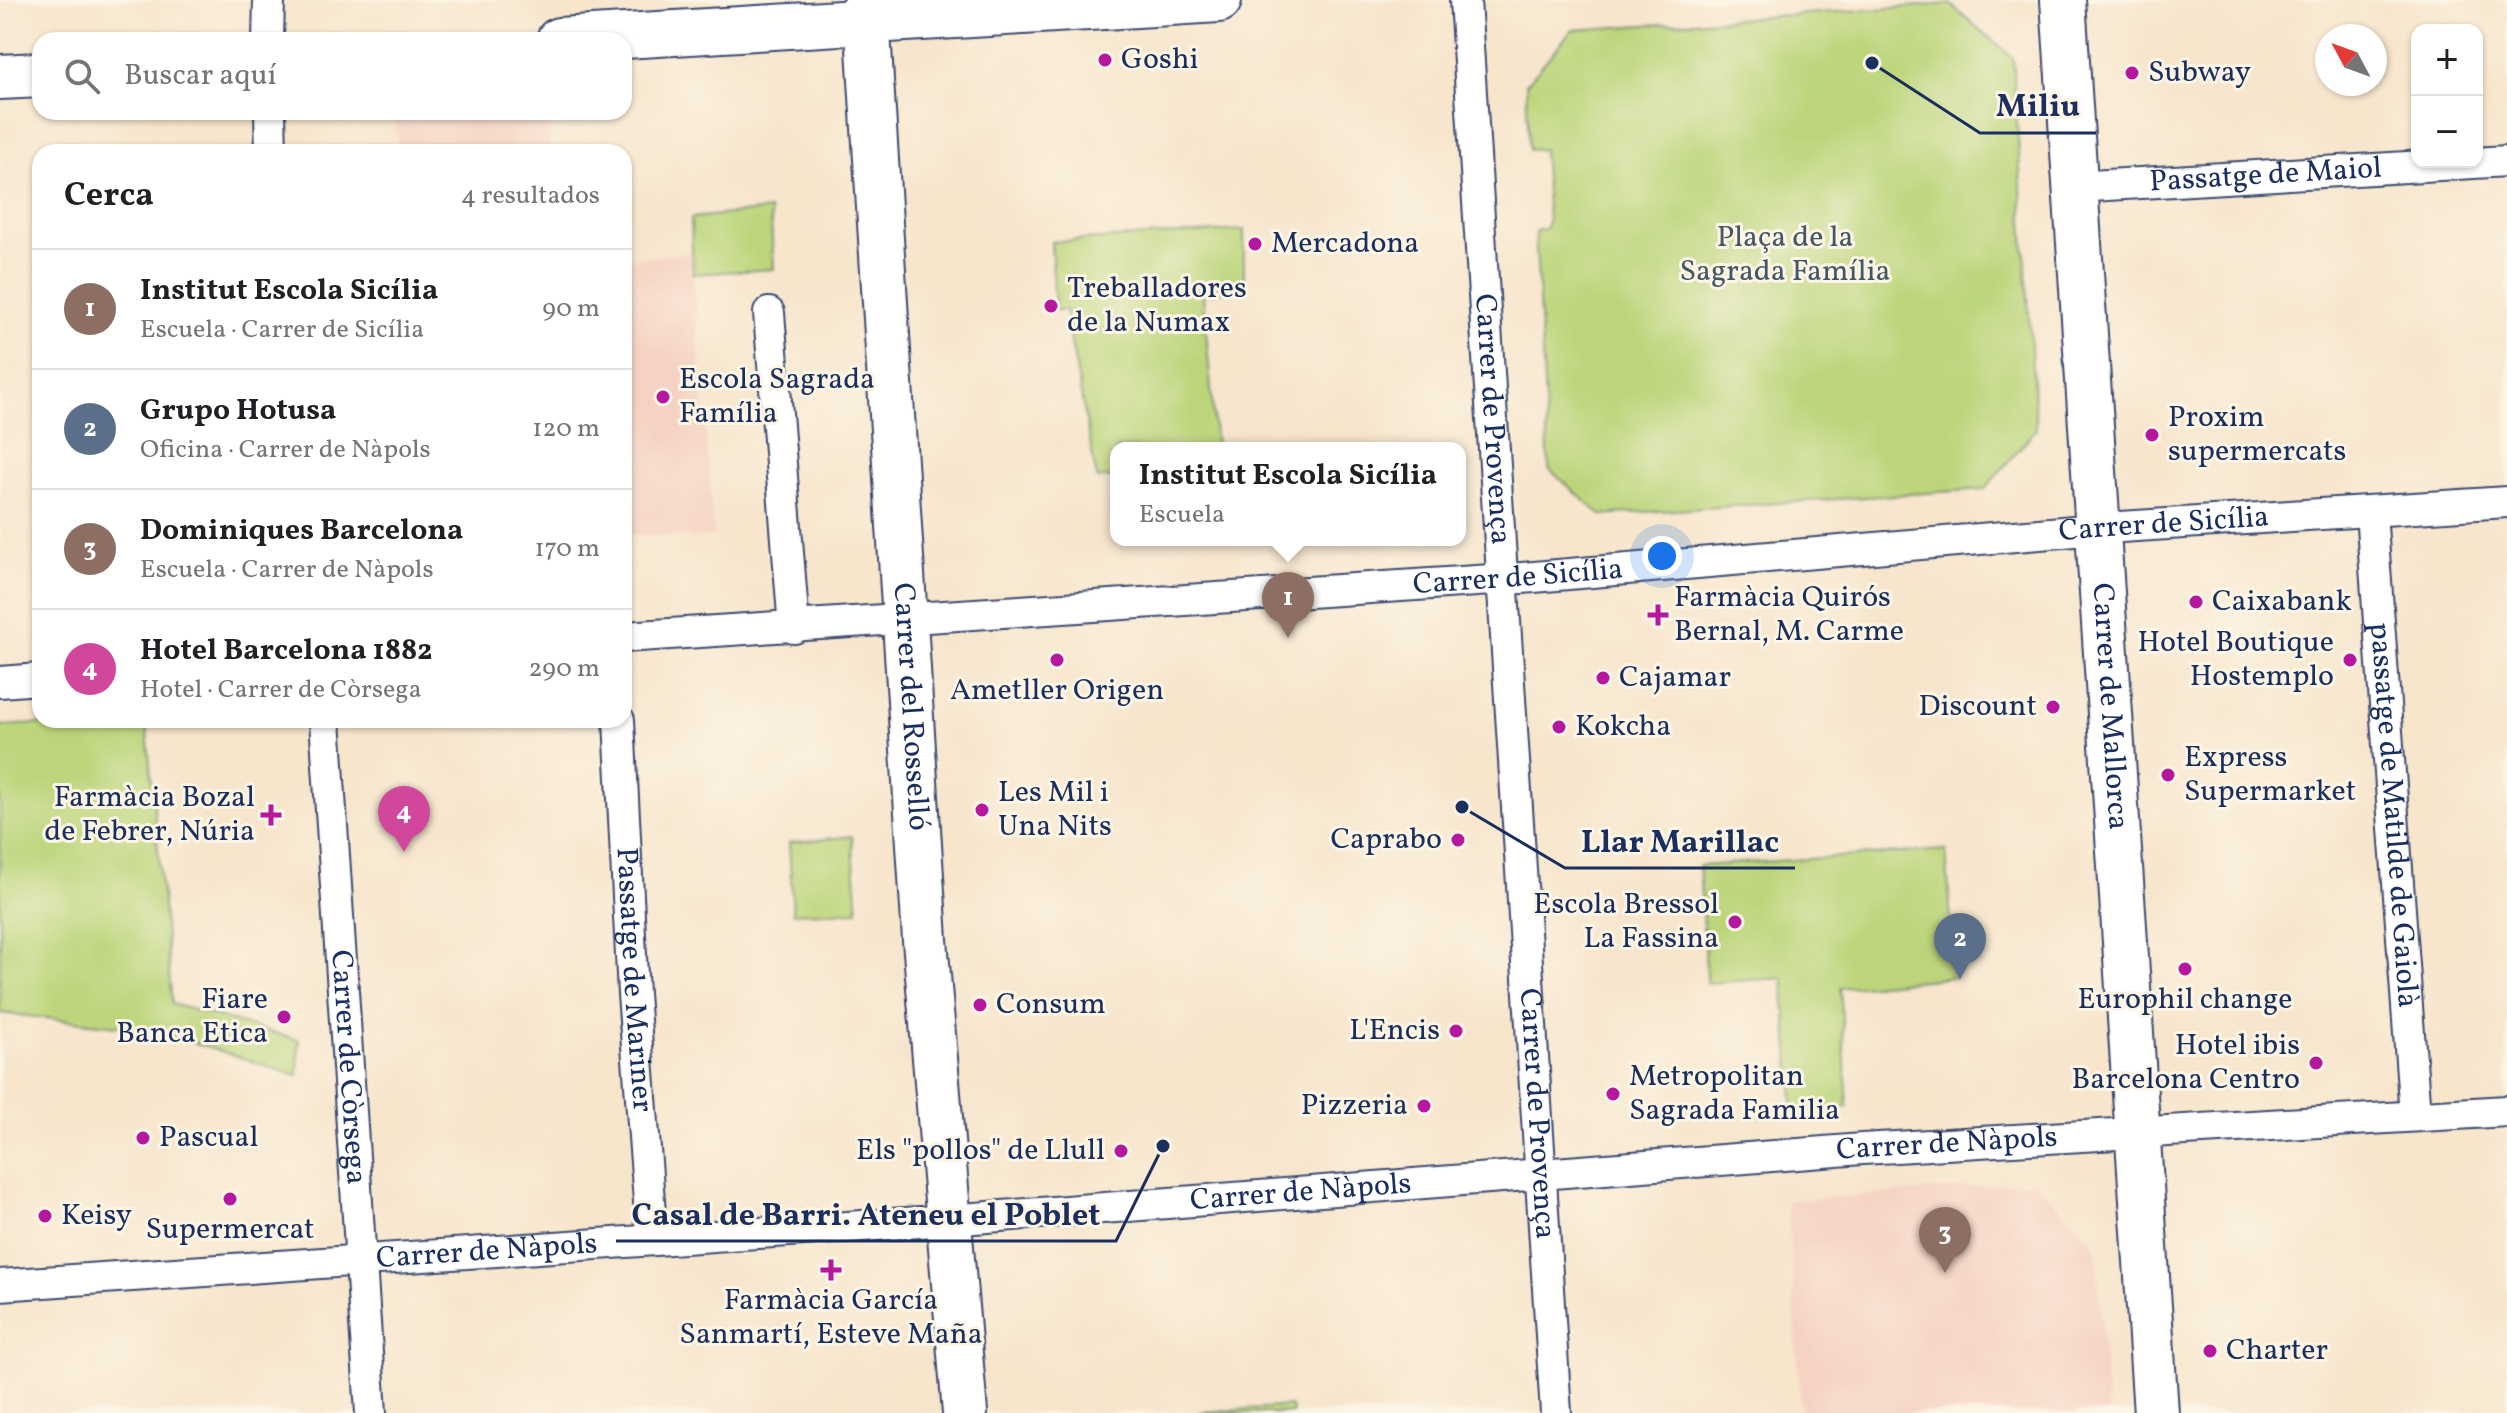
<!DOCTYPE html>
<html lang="es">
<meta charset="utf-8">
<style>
body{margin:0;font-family:Vollkorn,serif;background:#f2f2f2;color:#202124}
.controls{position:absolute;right:24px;top:24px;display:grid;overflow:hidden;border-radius:16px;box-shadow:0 2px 6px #0004}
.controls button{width:72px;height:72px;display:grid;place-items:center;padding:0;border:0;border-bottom:2px solid #e0e0e0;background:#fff;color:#202124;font:40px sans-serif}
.compass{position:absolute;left:2315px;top:24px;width:72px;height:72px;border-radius:50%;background:#fff;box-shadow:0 2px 6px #0004;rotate:311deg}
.you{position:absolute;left:1662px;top:556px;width:28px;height:28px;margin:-20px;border:6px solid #fff;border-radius:50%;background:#1a73e8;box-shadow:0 0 0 12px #1a73e833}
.badge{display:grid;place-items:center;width:52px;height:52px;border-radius:50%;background:#ea580c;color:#fff;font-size:26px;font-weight:700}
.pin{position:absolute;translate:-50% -66px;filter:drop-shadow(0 2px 4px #0008)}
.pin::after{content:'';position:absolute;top:42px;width:28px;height:24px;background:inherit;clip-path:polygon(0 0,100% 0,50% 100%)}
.popup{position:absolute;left:1110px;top:442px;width:356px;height:104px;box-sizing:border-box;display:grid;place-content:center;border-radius:16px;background:#fff;filter:drop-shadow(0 2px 6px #0005);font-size:26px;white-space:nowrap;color:#757577}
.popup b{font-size:30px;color:#202124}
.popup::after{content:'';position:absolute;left:50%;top:100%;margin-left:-16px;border:16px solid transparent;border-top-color:#fff}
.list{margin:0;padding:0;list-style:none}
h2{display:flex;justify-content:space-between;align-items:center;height:104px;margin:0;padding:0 32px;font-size:34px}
h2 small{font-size:26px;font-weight:400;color:#757577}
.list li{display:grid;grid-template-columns:52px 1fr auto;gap:24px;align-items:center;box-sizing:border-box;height:120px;padding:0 32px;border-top:2px solid #e0e0e0}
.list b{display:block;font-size:30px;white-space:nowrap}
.list p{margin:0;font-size:26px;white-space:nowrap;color:#757577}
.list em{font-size:26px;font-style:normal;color:#757577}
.icon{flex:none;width:44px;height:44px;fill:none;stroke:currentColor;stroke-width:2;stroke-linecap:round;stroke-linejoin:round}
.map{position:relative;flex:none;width:2507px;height:1413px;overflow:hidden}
.search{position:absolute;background:#fff;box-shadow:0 2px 6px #0004;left:32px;top:32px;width:600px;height:88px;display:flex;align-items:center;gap:20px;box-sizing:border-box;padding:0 28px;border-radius:24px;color:#757577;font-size:30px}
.panel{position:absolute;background:#fff;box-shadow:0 2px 6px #0004;left:32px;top:144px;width:600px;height:584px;border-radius:24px}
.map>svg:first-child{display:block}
</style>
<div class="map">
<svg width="2507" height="1413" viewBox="0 0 2507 1413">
<rect width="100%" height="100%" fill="#fcf5e5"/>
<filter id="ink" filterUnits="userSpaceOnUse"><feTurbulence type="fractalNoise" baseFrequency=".0125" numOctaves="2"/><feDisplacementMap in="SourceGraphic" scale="16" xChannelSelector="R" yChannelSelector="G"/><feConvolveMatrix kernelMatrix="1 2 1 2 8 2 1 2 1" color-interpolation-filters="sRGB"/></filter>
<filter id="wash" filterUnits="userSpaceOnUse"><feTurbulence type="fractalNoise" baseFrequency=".006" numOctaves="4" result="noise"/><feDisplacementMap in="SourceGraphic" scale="32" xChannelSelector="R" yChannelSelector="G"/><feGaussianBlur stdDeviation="1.8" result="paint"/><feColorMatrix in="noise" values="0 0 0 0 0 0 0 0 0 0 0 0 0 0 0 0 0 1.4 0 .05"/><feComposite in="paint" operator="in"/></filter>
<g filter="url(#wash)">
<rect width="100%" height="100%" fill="#f7e5cc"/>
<g fill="#f5d2c3">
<path d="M395,112H547L550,152H398Z"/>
<path d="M691,253L714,536L692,538L624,534V259Z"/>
<path d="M2035,1182L2096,1245L2108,1413H1801L1787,1201Z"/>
</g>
<g fill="#bcd57a" stroke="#6c826c" stroke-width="2">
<path d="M1950,4L2013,58L2036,429L1985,489L1601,515L1549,469L1535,231L1545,230L1548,221L1543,149L1529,150L1526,84L1572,30Z"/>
<path d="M770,210L774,269L693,274L691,218Z"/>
<path d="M1244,230V289L1203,294L1216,448H1116V477L1097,479L1065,310H1055L1051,242Z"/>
<path d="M111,720H146L172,1004L299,1040L298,1076L155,1030L0,1013V726Z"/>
<path d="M852,836L858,911L793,913L789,843Z"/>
<path d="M1946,850L1955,977L1840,988L1848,1107L1794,1111L1783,978L1707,983L1699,866Z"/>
<path d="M1291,1406L1292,1413H1200V1412Z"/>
</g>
</g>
<g filter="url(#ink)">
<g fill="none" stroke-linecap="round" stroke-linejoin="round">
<defs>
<g id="street">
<path id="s1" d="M1465,0L1556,1413"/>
<path d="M268,40L269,0"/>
<path d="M270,112L271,152"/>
<path id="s2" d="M2074,187L2507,161"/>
<path d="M769,313L794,628"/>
<path id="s3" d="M2371,512L2415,1116"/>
<path id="s4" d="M624,637L1522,578L2121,527L2507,502"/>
<path d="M0,682L40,679"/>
<path id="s5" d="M325,720L371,1413"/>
<path id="s6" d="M619,720L633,994L652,1240"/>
<path id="s7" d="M0,1285L949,1220L1862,1149L2507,1111"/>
</g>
<g id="secondary">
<path id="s8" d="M866,0L925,940L965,1413"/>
<path id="s9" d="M2063,0L2156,1413"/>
<path d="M559,40L1219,0"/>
<path d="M0,77L40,75"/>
</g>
</defs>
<use href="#street" stroke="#3c4a6e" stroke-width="34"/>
<use href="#secondary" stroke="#3c4a6e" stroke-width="48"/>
<use href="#street" stroke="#fff" stroke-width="30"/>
<use href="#secondary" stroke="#fff" stroke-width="44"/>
</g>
</g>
<g fill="#b5179e" stroke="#fcf5e5" stroke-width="3">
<circle cx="1105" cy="60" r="8"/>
<circle cx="2132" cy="73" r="8"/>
<circle cx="1255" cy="244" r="8"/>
<circle cx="1051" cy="306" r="8"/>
<circle cx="663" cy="397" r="8"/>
<circle cx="2152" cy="435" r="8"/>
<circle cx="2196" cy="602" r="8"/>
<path d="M1654 603h8v8h8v8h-8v8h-8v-8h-8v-8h8z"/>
<circle cx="1057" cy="660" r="8"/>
<circle cx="2350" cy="660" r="8"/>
<circle cx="1603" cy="678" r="8"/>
<circle cx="2053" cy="707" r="8"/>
<circle cx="1559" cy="727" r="8"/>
<circle cx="2168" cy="775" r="8"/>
<circle cx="982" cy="810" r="8"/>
<path d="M267 803h8v8h8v8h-8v8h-8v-8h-8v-8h8z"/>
<circle cx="1458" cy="840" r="8"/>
<circle cx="1735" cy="922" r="8"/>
<circle cx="2185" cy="969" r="8"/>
<circle cx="980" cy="1005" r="8"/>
<circle cx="284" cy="1017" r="8"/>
<circle cx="1456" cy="1031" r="8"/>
<circle cx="2316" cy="1063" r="8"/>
<circle cx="1613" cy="1094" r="8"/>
<circle cx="1424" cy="1106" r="8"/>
<circle cx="143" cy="1138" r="8"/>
<circle cx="1121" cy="1151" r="8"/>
<circle cx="230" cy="1199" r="8"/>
<circle cx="45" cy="1216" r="8"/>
<path d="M827 1258h8v8h8v8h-8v8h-8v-8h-8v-8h8z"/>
<circle cx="2210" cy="1351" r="8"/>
</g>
<g text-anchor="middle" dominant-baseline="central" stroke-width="6" stroke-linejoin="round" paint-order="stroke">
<g font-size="30" fill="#1b2f5e" stroke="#fcf5e5" text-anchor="start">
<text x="1121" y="60">Goshi</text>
<text x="2148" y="73">Subway</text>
<text x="1271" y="244">Mercadona</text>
<text x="1067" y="289">Treballadores<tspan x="1067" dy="34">de la Numax</tspan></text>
<text x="679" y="380">Escola Sagrada<tspan x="679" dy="34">Família</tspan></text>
<text x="2168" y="418">Proxim<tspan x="2168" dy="34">supermercats</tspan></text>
<text x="1674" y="598">Farmàcia Quirós<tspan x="1674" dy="34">Bernal, M. Carme</tspan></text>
<text x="2212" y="602">Caixabank</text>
<text x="2334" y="643" text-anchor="end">Hotel Boutique<tspan x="2334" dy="34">Hostemplo</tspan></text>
<text x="1619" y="678">Cajamar</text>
<text x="1057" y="691" text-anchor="middle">Ametller Origen</text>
<text x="2037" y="707" text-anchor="end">Discount</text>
<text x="1575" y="727">Kokcha</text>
<text x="2184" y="758">Express<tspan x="2184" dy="34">Supermarket</tspan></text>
<text x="998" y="793">Les Mil i<tspan x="998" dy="34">Una Nits</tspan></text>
<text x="255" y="798" text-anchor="end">Farmàcia Bozal<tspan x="255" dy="34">de Febrer, Núria</tspan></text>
<text x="1442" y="840" text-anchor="end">Caprabo</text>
<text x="1719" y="905" text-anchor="end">Escola Bressol<tspan x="1719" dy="34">La Fassina</tspan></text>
<text x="268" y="1000" text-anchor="end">Fiare<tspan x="268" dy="34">Banca Etica</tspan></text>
<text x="2185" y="1000" text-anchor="middle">Europhil change</text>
<text x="996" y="1005">Consum</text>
<text x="1440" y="1031" text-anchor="end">L'Encis</text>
<text x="2300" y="1046" text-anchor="end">Hotel ibis<tspan x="2300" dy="34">Barcelona Centro</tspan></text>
<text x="1629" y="1077">Metropolitan<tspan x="1629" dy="34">Sagrada Familia</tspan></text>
<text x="1408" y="1106" text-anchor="end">Pizzeria</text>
<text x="159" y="1138">Pascual</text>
<text x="1105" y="1151" text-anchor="end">Els "pollos" de Llull</text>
<text x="61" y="1216">Keisy</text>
<text x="230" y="1230" text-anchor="middle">Supermercat</text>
<text x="831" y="1301" text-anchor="middle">Farmàcia García<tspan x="831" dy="34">Sanmartí, Esteve Maña</tspan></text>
<text x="2226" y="1351">Charter</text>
</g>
<g font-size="30" fill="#1b2f5e" stroke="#fcf5e5">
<text stroke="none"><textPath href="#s2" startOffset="192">Passatge de Maiol</textPath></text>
<text stroke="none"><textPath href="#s1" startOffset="420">Carrer de Provença</textPath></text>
<text stroke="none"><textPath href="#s4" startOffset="1544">Carrer de Sicília</textPath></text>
<text stroke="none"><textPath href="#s4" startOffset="896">Carrer de Sicília</textPath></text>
<text stroke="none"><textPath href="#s8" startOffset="708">Carrer del Rosselló</textPath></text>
<text stroke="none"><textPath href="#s9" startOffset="708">Carrer de Mallorca</textPath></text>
<text stroke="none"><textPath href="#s3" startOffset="304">passatge de Matilde de Gaiolà</textPath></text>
<text stroke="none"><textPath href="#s6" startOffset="260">Passatge de Mariner</textPath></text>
<text stroke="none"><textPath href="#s5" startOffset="348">Carrer de Còrsega</textPath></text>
<text stroke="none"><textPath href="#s1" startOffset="1116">Carrer de Provença</textPath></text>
<text stroke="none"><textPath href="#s7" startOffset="1952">Carrer de Nàpols</textPath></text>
<text stroke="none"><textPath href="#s7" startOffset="1304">Carrer de Nàpols</textPath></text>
<text stroke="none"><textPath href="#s7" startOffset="488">Carrer de Nàpols</textPath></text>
</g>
<g font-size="30" fill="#435865" stroke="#fcf5e5">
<text x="1785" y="238">Plaça de la<tspan x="1785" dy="34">Sagrada Família</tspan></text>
</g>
</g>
<path fill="none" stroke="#1b2f5e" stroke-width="3" d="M1872 63L1980 133H2096M1462 807L1565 868H1795M1163 1146L1116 1241H616"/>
<g fill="#1b2f5e" stroke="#fcf5e5" stroke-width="3">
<circle cx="1872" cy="63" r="8"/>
<circle cx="1462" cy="807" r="8"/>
<circle cx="1163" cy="1146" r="8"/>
</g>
<g font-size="32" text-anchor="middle" font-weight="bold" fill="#1b2f5e" stroke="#fcf5e5" stroke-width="6" stroke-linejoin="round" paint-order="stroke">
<text x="2038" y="116">Miliu</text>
<text x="1680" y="852">Llar Marillac</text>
<text x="866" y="1225">Casal de Barri. Ateneu el Poblet</text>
</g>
</svg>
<div class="controls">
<button>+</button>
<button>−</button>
</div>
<svg class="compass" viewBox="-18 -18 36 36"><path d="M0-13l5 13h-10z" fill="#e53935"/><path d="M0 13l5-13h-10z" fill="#757577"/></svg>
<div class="you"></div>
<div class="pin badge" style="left:1288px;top:638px;background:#8d6e63">1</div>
<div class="popup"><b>Institut Escola Sicília</b>Escuela</div>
<div class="pin badge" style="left:1960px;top:979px;background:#5c6f8a">2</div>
<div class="pin badge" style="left:1945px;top:1273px;background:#8d6e63">3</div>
<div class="pin badge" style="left:404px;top:852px;background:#d1479c">4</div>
<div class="search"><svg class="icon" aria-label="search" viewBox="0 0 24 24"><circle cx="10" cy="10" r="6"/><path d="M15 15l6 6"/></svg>Buscar aquí</div>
<section class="panel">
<h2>Cerca<small>4 resultados</small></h2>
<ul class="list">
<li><span class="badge" style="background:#8d6e63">1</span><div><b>Institut Escola Sicília</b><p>Escuela · Carrer de Sicília</p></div><em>90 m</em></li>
<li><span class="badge" style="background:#5c6f8a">2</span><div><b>Grupo Hotusa</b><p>Oficina · Carrer de Nàpols</p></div><em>120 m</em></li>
<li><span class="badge" style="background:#8d6e63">3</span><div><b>Dominiques Barcelona</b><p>Escuela · Carrer de Nàpols</p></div><em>170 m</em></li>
<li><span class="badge" style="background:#d1479c">4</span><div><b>Hotel Barcelona 1882</b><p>Hotel · Carrer de Còrsega</p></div><em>290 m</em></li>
</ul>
</section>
</div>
